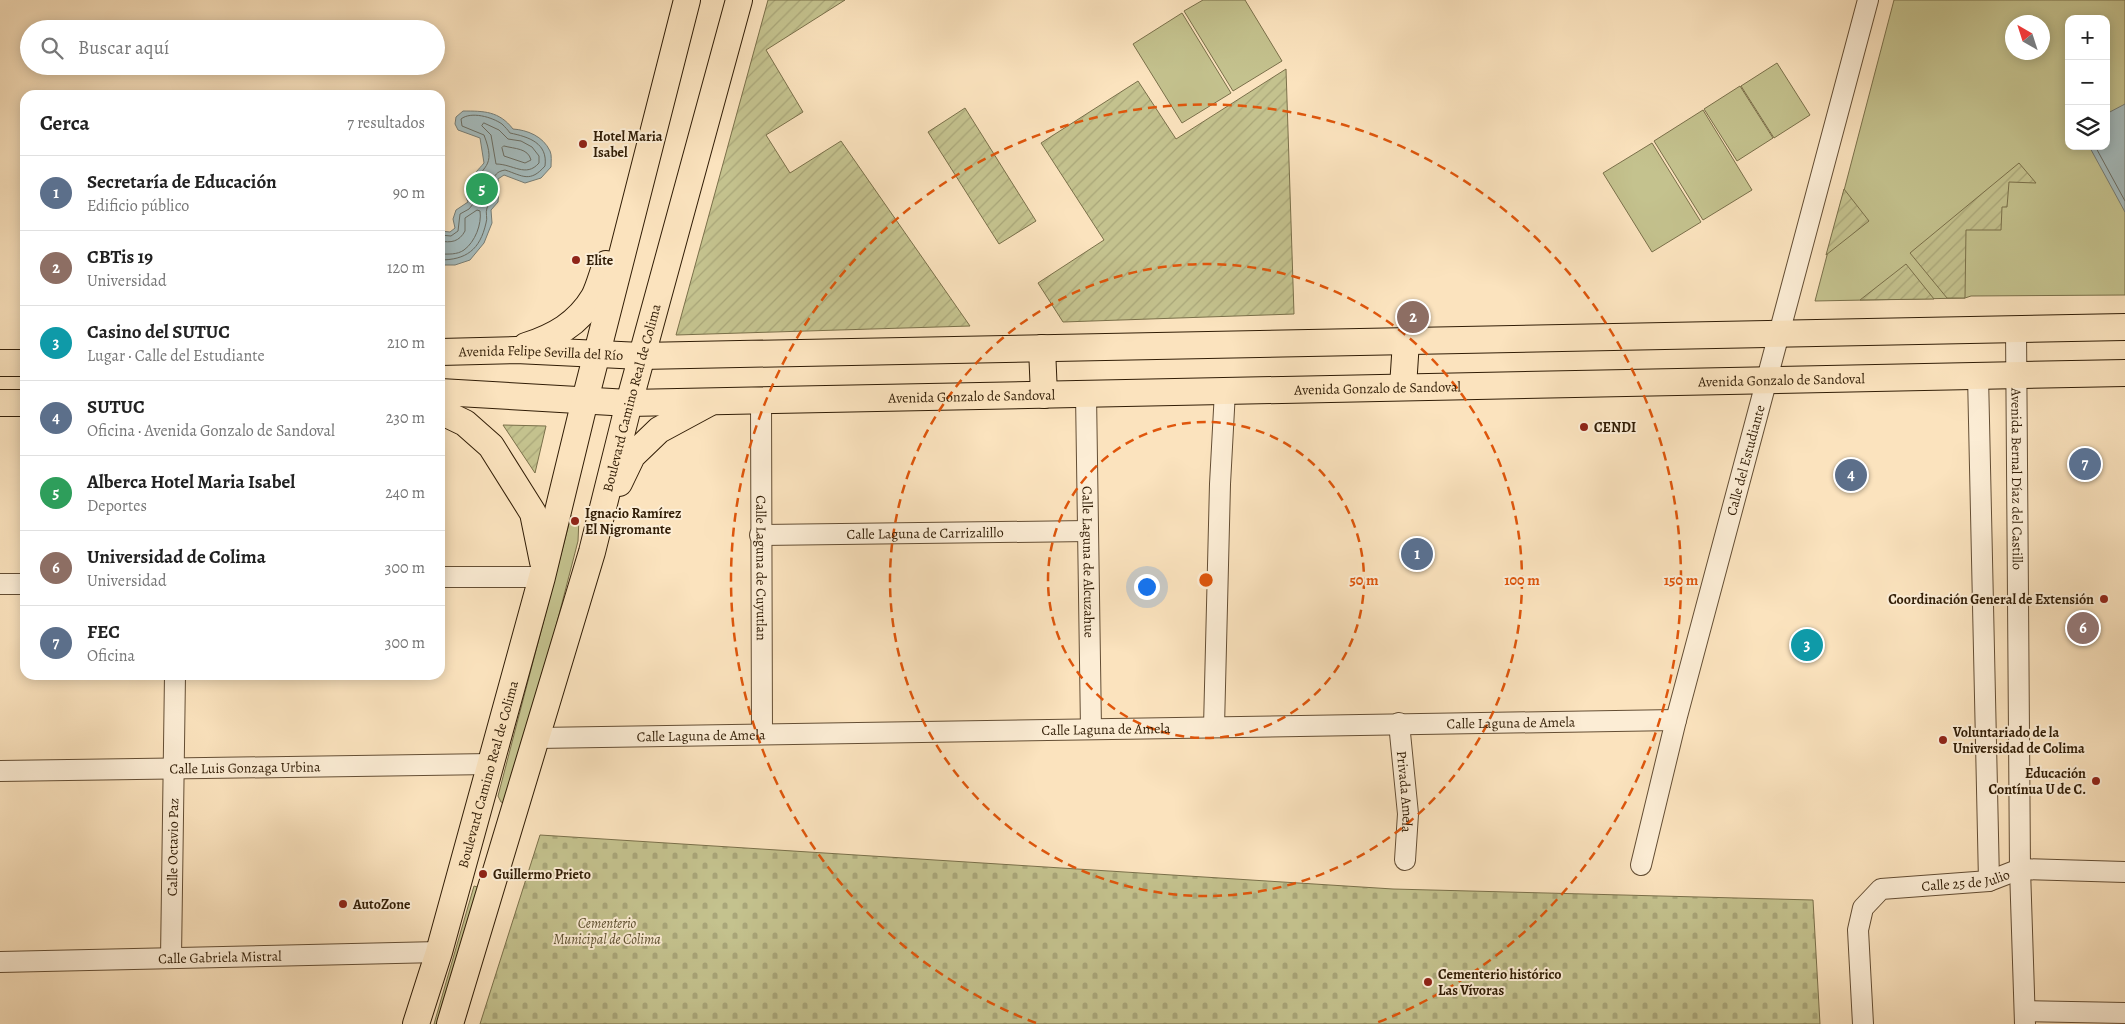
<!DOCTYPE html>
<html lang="es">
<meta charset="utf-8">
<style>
body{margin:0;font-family:Alegreya,serif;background:#f6f6f6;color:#222}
.controls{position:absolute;right:15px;top:15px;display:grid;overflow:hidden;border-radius:10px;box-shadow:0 2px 12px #0003}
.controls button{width:45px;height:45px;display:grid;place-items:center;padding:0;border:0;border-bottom:1px solid #e0e0e0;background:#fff;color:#222;font:25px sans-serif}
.compass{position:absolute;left:2005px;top:15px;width:45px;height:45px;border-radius:50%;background:#fff;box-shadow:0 2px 12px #0003;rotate:321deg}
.you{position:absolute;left:1146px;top:586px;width:18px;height:18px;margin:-12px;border:4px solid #fff;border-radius:50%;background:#1a73e8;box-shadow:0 0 0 8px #1a73e833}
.badge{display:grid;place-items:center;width:32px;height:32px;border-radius:50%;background:#db2777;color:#fff;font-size:16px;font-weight:700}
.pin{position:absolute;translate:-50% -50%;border:2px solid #fff;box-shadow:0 1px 5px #0006}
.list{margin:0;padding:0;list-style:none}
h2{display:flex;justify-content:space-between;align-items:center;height:65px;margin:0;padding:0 20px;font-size:21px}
h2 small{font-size:16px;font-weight:400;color:#767676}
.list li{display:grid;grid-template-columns:32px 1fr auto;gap:15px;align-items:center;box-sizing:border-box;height:75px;padding:0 20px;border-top:1px solid #e0e0e0}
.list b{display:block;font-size:19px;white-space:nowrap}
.list p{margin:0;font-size:16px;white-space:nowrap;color:#767676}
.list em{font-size:16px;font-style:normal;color:#767676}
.icon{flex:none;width:28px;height:28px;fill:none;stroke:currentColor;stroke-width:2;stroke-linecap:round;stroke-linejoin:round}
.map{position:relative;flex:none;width:2125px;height:1024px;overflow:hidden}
.search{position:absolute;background:#fff;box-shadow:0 2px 12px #0003;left:20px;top:20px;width:425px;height:55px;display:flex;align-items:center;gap:12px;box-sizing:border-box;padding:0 18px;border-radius:28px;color:#767676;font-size:19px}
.panel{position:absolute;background:#fff;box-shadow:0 2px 12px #0003;left:20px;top:90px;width:425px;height:590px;border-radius:15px}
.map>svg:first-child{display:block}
</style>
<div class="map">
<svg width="2125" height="1024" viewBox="0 0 2125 1024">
<defs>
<pattern id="cemetery-stones" width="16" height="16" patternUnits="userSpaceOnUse" patternTransform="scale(1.25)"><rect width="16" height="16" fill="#c4c28e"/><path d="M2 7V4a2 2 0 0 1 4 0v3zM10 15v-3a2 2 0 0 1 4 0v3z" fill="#a9a679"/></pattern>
<pattern id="garden-furrows" width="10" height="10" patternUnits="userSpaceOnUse" patternTransform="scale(1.25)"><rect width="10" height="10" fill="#c4c28e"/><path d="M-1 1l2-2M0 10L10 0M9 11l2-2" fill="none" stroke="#a9a679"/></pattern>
</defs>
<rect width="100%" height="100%" fill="#fbe3be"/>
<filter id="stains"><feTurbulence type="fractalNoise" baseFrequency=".004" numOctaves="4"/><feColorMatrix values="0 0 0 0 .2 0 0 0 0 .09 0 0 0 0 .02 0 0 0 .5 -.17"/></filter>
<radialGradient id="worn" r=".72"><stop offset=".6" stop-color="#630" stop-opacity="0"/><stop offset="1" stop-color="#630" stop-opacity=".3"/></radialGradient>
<g fill="#c4c28e" stroke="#7a704a" fill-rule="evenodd">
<path d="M1203,0H1245L1282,61L1233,91L1184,11Z"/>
<path d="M1894,0H2125V295L1971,296L1965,298L1815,301ZM2069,19H2106V146H2069ZM2012,22H2042V52H2012Z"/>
<path d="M1182,13L1231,93L1182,123L1133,44Z"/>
<path d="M1777,63L1810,115L1774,138L1741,86Z"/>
<path d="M1740,86L1773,138L1737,161L1704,109Z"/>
<path d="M1703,110L1752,190L1703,220L1654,141Z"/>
<path d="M1652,143L1701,222L1652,252L1603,173Z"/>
<path d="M571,516L579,518L578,541L512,797L504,803L501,802L498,796Z"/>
<path d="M474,886L484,889L442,1024H434Z"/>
</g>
<path fill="url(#cemetery-stones)" stroke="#7a704a" d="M540,835L1393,889L1813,900L1820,1024H480Z"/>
<g fill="url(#garden-furrows)" stroke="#7a704a">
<path d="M768,0H845L766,50L803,112L766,135L790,173L841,141L970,326L676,335Z"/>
<path d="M1286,69L1294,314L1063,322L1038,283L1104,240L1041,143L1138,81L1176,139Z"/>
<path d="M965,108L1036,221L999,244L928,132Z"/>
<path d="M2019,163L2036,183L2009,182L2007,207H2002L2001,230H1966L1965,298H1947L1910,253Z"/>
<path d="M1844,189L1869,221L1826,255Z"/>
<path d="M1906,264L1934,299L1860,300Z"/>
<path d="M503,425L546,426L535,473Z"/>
</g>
<g fill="#a4bbbd" stroke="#767c74">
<path d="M2125,104V212L2089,146H2106V114Z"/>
<path d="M463,111C484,111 499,111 513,129C527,130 543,136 550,151C552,155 551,162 551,167L541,178L525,183L504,175L498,179L499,188L498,202L491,210L492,223L484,243L470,260L455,265H440V231L450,232L455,228L453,219L456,210L468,202C460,186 474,175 484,163L480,138L458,130L455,124L456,117Z"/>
</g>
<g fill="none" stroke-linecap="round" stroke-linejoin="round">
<g stroke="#6a6c62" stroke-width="1">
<path d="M484,123L499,130L508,139L521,141L532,147L539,156V163C526,178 513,164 496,164L491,135L482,126Z"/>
<path d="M504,146C515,149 528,148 531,160L525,163L504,156L502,148Z"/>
<path d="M2095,146L2125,201"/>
<path d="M486,181C489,188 489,199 481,202L476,191L483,182Z"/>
<path d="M440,235L451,236L458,231L460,214L469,209L473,204L470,190C482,164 497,169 484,135L462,126L461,119C471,111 492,117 502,124C505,127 508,130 510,133C529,137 548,143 545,166C530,183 523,176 505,170C488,173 496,186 493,198C492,202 488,204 487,208C485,213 488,218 486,223C480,250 466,260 440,260"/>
<path d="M440,241C451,243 459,242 465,231V218L477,210L480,211C482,224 475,242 464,250C457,255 448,254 440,254"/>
</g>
<defs>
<g id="minor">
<path id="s1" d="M2016,329L2020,869L2025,1024"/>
<path d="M1978,375L1989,881"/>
<path id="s2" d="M1086,394L1091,729"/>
<path id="s3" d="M761,400L762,734"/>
<path id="s4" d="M760,535L1088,531"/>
<path d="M440,577H542"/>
<path d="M0,584H25"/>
<path id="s5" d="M1399,723L1408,814L1405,860"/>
<path d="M1214,727L1220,484L1225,391"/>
<path id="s6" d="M537,738L1676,720"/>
<path id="s7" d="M0,771L491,764"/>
<path id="s8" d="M1641,865L1676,720L1868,0"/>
<path id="s9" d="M171,958L175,675"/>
<path id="s10" d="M0,962L439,952"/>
<path d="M2025,1011L2125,1013"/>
<path id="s11" d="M1863,1024L1858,930L1863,908L1881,889L1989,881L2020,869L2125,872"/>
</g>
<g id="major">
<path d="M526,346C554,337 578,324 594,297C599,287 602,275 606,264"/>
<path d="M1042,348L1044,395"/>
<path id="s12" d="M440,352L516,350L641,356L2125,327"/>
<path d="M0,363H25"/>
<path d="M1403,387L1406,341"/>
<path id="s13" d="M440,392L629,403L2125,373"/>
<path d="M0,403H25"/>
<path d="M440,411L465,423L491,446L533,513L543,562"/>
<path d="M619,483L632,456L659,430L709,403"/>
<path id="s14" d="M416,1024L439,952L542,577L585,400L687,0"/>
<path id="s15" d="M450,1024L592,552L629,403L739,0"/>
</g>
</defs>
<use href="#minor" stroke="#644e34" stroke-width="22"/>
<use href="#major" stroke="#311d06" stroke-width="28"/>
<use href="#minor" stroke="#fcedd5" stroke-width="20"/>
<use href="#major" stroke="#fbe3be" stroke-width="26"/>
</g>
<g fill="none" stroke="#df560c" stroke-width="2.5" stroke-dasharray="9 6">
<circle cx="1206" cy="580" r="158"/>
<circle cx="1206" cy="580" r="316"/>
<path d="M1036 1023A475 475 0 1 1 1376 1023"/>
</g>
<g fill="#8f2418" stroke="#fcedd5" stroke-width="2">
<circle cx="583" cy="144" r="5"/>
<circle cx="576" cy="260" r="5"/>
<circle cx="1584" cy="427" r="5"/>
<circle cx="575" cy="521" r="5"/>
<circle cx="2104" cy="599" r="5"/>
<circle cx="1943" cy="740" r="5"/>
<circle cx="2096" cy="781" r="5"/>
<circle cx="483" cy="874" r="5"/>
<circle cx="343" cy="904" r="5"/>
<circle cx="1428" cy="982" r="5"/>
</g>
<g text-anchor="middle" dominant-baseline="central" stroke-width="4" stroke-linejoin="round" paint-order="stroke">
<g font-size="14" font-weight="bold" fill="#311d06" stroke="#fcedd5" text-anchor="start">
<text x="593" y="136">Hotel Maria<tspan x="593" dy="16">Isabel</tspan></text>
<text x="586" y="260">Elite</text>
<text x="1594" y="427">CENDI</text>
<text x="585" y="513">Ignacio Ramírez<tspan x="585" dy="16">El Nigromante</tspan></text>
<text x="2094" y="599" text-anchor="end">Coordinación General de Extensión</text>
<text x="1953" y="732">Voluntariado de la<tspan x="1953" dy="16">Universidad de Colima</tspan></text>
<text x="2086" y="773" text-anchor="end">Educación<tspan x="2086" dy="16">Contínua U de C.</tspan></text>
<text x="493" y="874">Guillermo Prieto</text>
<text x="353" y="904">AutoZone</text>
<text x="1438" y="974">Cementerio histórico<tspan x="1438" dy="16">Las Vívoras</tspan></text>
</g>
<g font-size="14" fill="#311d06" stroke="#fcedd5">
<text stroke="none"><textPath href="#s12" startOffset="101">Avenida Felipe Sevilla del Río</textPath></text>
<text stroke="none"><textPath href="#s13" startOffset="1342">Avenida Gonzalo de Sandoval</textPath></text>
<text stroke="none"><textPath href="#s13" startOffset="938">Avenida Gonzalo de Sandoval</textPath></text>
<text stroke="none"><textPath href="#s13" startOffset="532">Avenida Gonzalo de Sandoval</textPath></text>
<text stroke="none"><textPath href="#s15" startOffset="652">Boulevard Camino Real de Colima</textPath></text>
<text stroke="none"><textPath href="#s8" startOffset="418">Calle del Estudiante</textPath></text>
<text stroke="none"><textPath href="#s1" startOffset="150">Avenida Bernal Díaz del Castillo</textPath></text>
<text stroke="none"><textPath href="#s4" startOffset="165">Calle Laguna de Carrizalillo</textPath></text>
<text stroke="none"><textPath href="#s2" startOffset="168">Calle Laguna de Alcuzahue</textPath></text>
<text stroke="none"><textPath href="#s3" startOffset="168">Calle Laguna de Cuyutlan</textPath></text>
<text stroke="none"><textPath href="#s6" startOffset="974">Calle Laguna de Amela</textPath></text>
<text stroke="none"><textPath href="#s6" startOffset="569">Calle Laguna de Amela</textPath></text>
<text stroke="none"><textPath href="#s6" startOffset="164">Calle Laguna de Amela</textPath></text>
<text stroke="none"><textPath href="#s7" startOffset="245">Calle Luis Gonzaga Urbina</textPath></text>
<text stroke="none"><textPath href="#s14" startOffset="260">Boulevard Camino Real de Colima</textPath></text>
<text stroke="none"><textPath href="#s5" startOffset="69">Privada Amela</textPath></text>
<text stroke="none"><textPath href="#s9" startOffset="111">Calle Octavio Paz</textPath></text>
<text stroke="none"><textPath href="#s11" startOffset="228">Calle 25 de Julio</textPath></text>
<text stroke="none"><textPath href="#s10" startOffset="220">Calle Gabriela Mistral</textPath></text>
</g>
<g font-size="14" font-style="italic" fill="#5d4f2f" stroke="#fcedd5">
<text x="607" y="923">Cementerio<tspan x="607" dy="16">Municipal de Colima</tspan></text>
</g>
</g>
<circle cx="1206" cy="580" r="8" fill="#df560c" stroke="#fcedd5" stroke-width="2.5"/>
<g font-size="15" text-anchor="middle" font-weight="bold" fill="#df560c" stroke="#fcedd5" stroke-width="4" stroke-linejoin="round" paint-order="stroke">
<text x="1364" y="585">50 m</text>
<text x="1522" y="585">100 m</text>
<text x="1681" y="585">150 m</text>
</g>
<rect width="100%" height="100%" filter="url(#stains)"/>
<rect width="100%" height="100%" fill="url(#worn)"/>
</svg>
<div class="controls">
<button>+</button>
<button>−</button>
<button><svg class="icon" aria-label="layers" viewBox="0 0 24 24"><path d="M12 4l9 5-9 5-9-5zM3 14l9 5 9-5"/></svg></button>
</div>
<svg class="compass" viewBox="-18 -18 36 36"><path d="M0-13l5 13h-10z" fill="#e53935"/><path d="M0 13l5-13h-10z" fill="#767676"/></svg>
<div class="you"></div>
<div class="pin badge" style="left:1417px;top:554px;background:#5c6f8a">1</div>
<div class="pin badge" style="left:1413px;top:317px;background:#8d6e63">2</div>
<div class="pin badge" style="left:1807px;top:645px;background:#0f9aa8">3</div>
<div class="pin badge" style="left:1851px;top:475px;background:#5c6f8a">4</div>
<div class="pin badge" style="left:482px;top:189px;background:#2e9e5b">5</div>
<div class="pin badge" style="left:2083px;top:628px;background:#8d6e63">6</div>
<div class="pin badge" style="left:2085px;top:464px;background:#5c6f8a">7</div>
<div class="search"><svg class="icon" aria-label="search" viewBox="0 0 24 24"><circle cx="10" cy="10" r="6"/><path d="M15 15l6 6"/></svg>Buscar aquí</div>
<section class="panel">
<h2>Cerca<small>7 resultados</small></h2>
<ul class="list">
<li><span class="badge" style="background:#5c6f8a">1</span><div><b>Secretaría de Educación</b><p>Edificio público</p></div><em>90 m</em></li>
<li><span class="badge" style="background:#8d6e63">2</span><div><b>CBTis 19</b><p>Universidad</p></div><em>120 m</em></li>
<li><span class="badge" style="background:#0f9aa8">3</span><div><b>Casino del SUTUC</b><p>Lugar · Calle del Estudiante</p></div><em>210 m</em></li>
<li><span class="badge" style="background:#5c6f8a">4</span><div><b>SUTUC</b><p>Oficina · Avenida Gonzalo de Sandoval</p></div><em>230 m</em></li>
<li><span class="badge" style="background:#2e9e5b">5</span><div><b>Alberca Hotel Maria Isabel</b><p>Deportes</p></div><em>240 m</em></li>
<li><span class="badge" style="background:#8d6e63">6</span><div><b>Universidad de Colima</b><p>Universidad</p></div><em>300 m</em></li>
<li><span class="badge" style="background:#5c6f8a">7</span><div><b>FEC</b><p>Oficina</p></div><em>300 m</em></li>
</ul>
</section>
</div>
